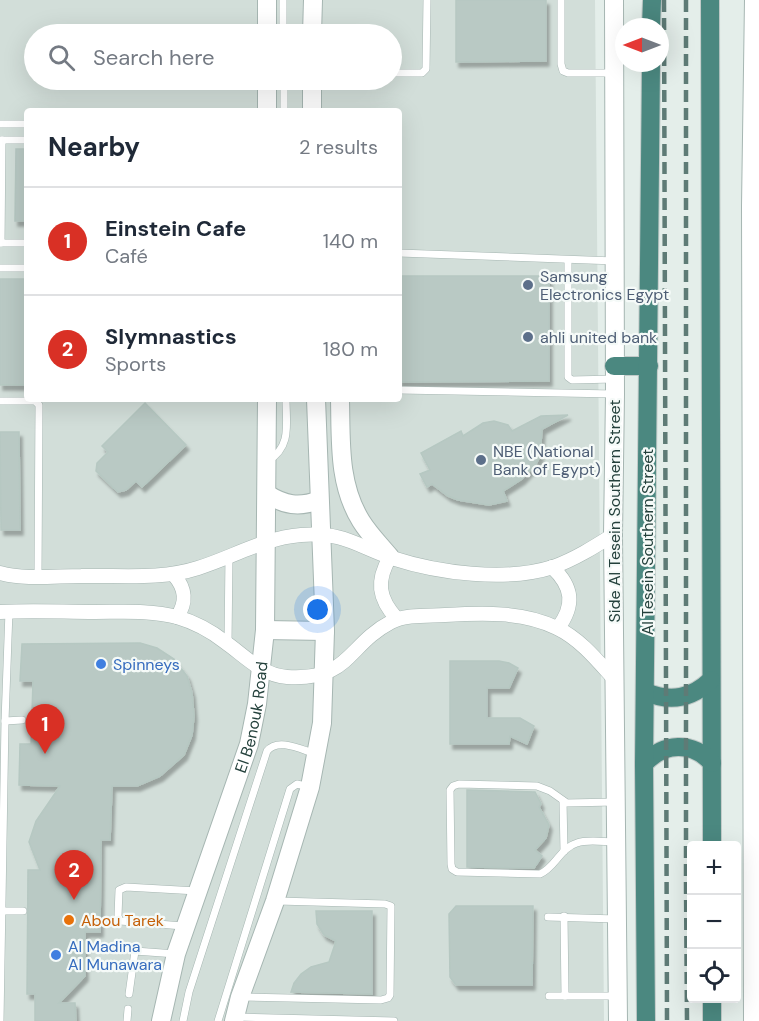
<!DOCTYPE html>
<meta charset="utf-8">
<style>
body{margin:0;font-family:"DM Sans",sans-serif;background:#f6f6f7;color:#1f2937}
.controls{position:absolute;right:18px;bottom:18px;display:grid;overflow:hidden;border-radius:6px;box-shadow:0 6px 24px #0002}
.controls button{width:54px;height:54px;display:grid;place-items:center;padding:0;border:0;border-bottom:2px solid #e0e1e3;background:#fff;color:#1f2937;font:30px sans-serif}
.compass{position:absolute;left:615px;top:18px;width:54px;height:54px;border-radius:50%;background:#fff;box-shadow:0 6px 24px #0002;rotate:270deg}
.you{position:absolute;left:318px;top:610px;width:21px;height:21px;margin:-15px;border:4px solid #fff;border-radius:50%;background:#1a73e8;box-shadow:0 0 0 9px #1a73e833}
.badge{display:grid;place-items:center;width:39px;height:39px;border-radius:50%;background:#d93025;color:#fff;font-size:20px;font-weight:700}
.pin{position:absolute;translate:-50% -50px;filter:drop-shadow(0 2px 3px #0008)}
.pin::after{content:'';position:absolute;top:32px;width:21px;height:18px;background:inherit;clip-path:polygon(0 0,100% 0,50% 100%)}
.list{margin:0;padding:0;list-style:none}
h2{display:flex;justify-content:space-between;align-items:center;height:78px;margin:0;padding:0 24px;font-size:26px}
h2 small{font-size:20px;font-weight:400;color:#747a83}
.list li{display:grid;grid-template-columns:39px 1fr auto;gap:18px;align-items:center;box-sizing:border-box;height:108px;padding:0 24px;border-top:2px solid #e0e1e3}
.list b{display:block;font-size:22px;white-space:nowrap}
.list p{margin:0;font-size:20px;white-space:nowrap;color:#747a83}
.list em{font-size:20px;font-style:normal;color:#747a83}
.icon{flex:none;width:33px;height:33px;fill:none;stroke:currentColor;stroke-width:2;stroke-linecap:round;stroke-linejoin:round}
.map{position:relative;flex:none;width:759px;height:1021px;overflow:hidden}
.search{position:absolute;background:#fff;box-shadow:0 6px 24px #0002;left:24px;top:24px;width:378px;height:66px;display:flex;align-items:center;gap:15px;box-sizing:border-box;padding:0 21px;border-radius:33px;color:#747a83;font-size:22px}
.panel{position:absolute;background:#fff;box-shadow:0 6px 24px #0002;left:24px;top:108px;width:378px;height:294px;border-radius:6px}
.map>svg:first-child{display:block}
</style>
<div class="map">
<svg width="759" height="1021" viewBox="0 0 759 1021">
<defs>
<filter id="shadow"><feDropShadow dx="3" dy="5" stdDeviation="1.5" flood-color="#0004"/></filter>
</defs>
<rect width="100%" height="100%" fill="#e4eeea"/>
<path fill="#d2ded9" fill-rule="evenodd" d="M0,0H595L604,1021H0ZM34,34H392V80H34ZM27,111H399V399H27Z"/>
<g fill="#b9c9c4" stroke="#b6c8c2" stroke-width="1.5" filter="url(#shadow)">
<path d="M456,0H546V61L456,62Z"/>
<path d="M16,149H27V221H15Z"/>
<path d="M399,276H549V381L399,382Z"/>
<rect x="0" y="279" width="27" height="106"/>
<path d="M145,403L186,445L142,487L136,481L126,490L118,492L96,471L97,463L108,452L102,446Z"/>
<path d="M568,415L542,429L540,456L536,464L522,479L503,491L507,501L489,505L458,500L448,496L432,484L427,487L420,474L430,470L421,453L461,431L463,436L483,423L494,421L508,425L512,431L541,416Z"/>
<path d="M0,432H19L20,530H1Z"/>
<path d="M140,643L157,648L174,659L187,676L192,693L194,716L192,735L184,755L160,776L137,786H112L110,840H101L100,932H85V976L59,1003H75L76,1021H35V994H27L28,870H40L29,842L36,821L60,786L19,785L20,744H31L33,681H20L22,644Z"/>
<path d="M450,661H499L509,663L518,668L509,688H487V718H520L534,726L527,744L510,736L509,744H450Z"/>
<path d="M467,790L535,792L541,804L539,807L549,825L546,838L535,850L542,856L534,868L467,867Z"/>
<path d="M456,906H533L532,985H456L450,977L449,914Z"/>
<path d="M316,911H372V994L291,992L294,983L301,974L311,967L329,962L336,941L324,935L317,924Z"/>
</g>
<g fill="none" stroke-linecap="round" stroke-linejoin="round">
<defs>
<g id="service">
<path d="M283,0V34"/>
<path d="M561,0V64L563,71L568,73H614"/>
<path d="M392,73H422L426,69L427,0"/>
<path d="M284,80V111"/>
<path d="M0,124H27"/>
<path d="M0,140H27"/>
<path d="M0,243H27"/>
<path d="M1,243L2,140"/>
<path d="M399,253L615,261"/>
<path d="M568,260V377L572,380L615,379"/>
<path d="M0,268H27"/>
<path d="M399,390L615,394"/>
<path d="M0,401H35L39,405L38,576"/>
<path d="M268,461C292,446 286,424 286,399"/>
<path d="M228,643L229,556"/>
<path d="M5,721L22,720"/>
<path d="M563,801L564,851"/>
<path d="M615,802L567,803L550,791L537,786L459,784L453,786L450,790L451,864L452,869L457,872L540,874C555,868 560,848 577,843C587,839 604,842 616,842"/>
<path d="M1,911H23"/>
<path d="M564,916L565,996"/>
<path d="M548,917L617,919"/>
<path d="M183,926L120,921L118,916L119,890L126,887L197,891"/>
<path d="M129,994L135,951L176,954"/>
<path d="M549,996H615"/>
<path d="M243,997L381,1000L388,998L390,995L391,906L385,904L278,901"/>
<path d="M237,1017L394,1021"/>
<path d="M0,1021L5,721L9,611"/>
<path d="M127,1021L128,1009"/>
<path d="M183,1021L189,992L267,751C278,737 302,750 316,754"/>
<path d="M218,1021L290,789L297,784L309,787"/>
</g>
<g id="minor">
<path d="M390,557C376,581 378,598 397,619"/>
<path d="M552,567C573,587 575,605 558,628"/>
<path d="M0,573C25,580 55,576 81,576C120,575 161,580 198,568C233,557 264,538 301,535C344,532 355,545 392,558C438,573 506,582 553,567C575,559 594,547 613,535"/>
<path d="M174,575C186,589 187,602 177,617"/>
<path d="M0,612C32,610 64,612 95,612C122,612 151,610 177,617C194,622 211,631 225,642C245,656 261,675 287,677C350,681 347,645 391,622C406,614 429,616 445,615C481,613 523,611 557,628C580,639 597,660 614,679"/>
</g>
<g id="tertiary">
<path d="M614,0L615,394L613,535L618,1021"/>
<path d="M267,34V0"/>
<path d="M312,34L313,0"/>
<path d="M312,80V111"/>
<path d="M267,111V80"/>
<path d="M340,399C341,441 338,484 361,521C369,534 380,545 390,557"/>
<path d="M267,494C284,505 299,508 319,500"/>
<path d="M265,630L325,631"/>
<path id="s1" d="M161,1021L176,954L249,744L257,704L265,630L267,399"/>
<path d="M234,1021L240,997L275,901L310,787L322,723L325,631L316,399"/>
<path d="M753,1021L751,206L754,0"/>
</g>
<g id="trunk">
<path d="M710,0L712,846"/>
<path d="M651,27L652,0"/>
<path d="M614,366H649"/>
<path d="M646,692C671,703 692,698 711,680"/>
<path d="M644,764C664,742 692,741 712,763"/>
<path d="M646,1021L644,764L651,63"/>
<path d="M712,1021V998"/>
</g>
</defs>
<use href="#service" stroke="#a6b6b2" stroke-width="8"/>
<use href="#minor" stroke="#a6b6b2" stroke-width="15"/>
<use href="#tertiary" stroke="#a6b6b2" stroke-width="20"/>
<use href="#trunk" stroke="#c1cac8" stroke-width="20"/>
<use href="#service" stroke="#fff" stroke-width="7"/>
<use href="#minor" stroke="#fff" stroke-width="14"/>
<use href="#tertiary" stroke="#fff" stroke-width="18"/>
<use href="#trunk" stroke="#4b8880" stroke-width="18"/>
<g stroke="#5e7b76" stroke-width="4.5" stroke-dasharray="12 6" stroke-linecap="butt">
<path d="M664,0L667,1021"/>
<path d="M686,0V884L687,1021"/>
</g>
</g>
<g fill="#5c6f8a" stroke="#f5faf8" stroke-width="2">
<circle cx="528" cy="285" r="6"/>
<circle cx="528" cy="337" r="6"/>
<circle cx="481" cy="460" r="6"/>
</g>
<g fill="#3f7fe0" stroke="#f5faf8" stroke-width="2">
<circle cx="101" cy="664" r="6"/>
<circle cx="56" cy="955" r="6"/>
</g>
<circle fill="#e8710a" stroke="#f5faf8" stroke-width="2" cx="69" cy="920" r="6"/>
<g text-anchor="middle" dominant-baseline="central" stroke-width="4.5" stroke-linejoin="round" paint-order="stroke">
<g font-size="16" fill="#4e5e75" stroke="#f5faf8" text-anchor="start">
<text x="540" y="276">Samsung<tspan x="540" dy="18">Electronics Egypt</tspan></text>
<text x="540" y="337">ahli united bank</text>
<text x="493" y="451">NBE (National<tspan x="493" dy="18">Bank of Egypt)</tspan></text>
</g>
<g font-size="16" fill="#23403b" stroke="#f5faf8">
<text transform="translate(614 511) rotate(-90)">Side Al Tesein Southern Street</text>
<text transform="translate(647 542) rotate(-90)">Al Tesein Southern Street</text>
<text stroke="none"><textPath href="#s1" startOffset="318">El Benouk Road</textPath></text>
</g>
<g font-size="16" fill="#366cbe" stroke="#f5faf8" text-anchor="start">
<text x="113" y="664">Spinneys</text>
<text x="68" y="946">Al Madina<tspan x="68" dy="18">Al Munawara</tspan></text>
</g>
<g font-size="16" fill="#c56008" stroke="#f5faf8" text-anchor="start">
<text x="81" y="920">Abou Tarek</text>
</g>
</g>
</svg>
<div class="controls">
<button>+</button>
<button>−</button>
<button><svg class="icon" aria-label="locate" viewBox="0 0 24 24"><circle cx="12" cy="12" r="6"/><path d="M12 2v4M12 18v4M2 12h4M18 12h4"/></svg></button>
</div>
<svg class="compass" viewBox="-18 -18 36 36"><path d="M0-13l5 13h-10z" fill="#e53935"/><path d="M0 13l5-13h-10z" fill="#747a83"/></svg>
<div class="you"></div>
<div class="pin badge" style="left:45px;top:754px">1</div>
<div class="pin badge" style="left:74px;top:900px">2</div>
<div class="search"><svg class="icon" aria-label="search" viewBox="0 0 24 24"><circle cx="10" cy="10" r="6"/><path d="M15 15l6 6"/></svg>Search here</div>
<section class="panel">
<h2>Nearby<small>2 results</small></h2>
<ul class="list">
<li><span class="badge">1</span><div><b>Einstein Cafe</b><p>Café</p></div><em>140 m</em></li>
<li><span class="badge">2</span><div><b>Slymnastics</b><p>Sports</p></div><em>180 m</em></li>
</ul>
</section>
</div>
